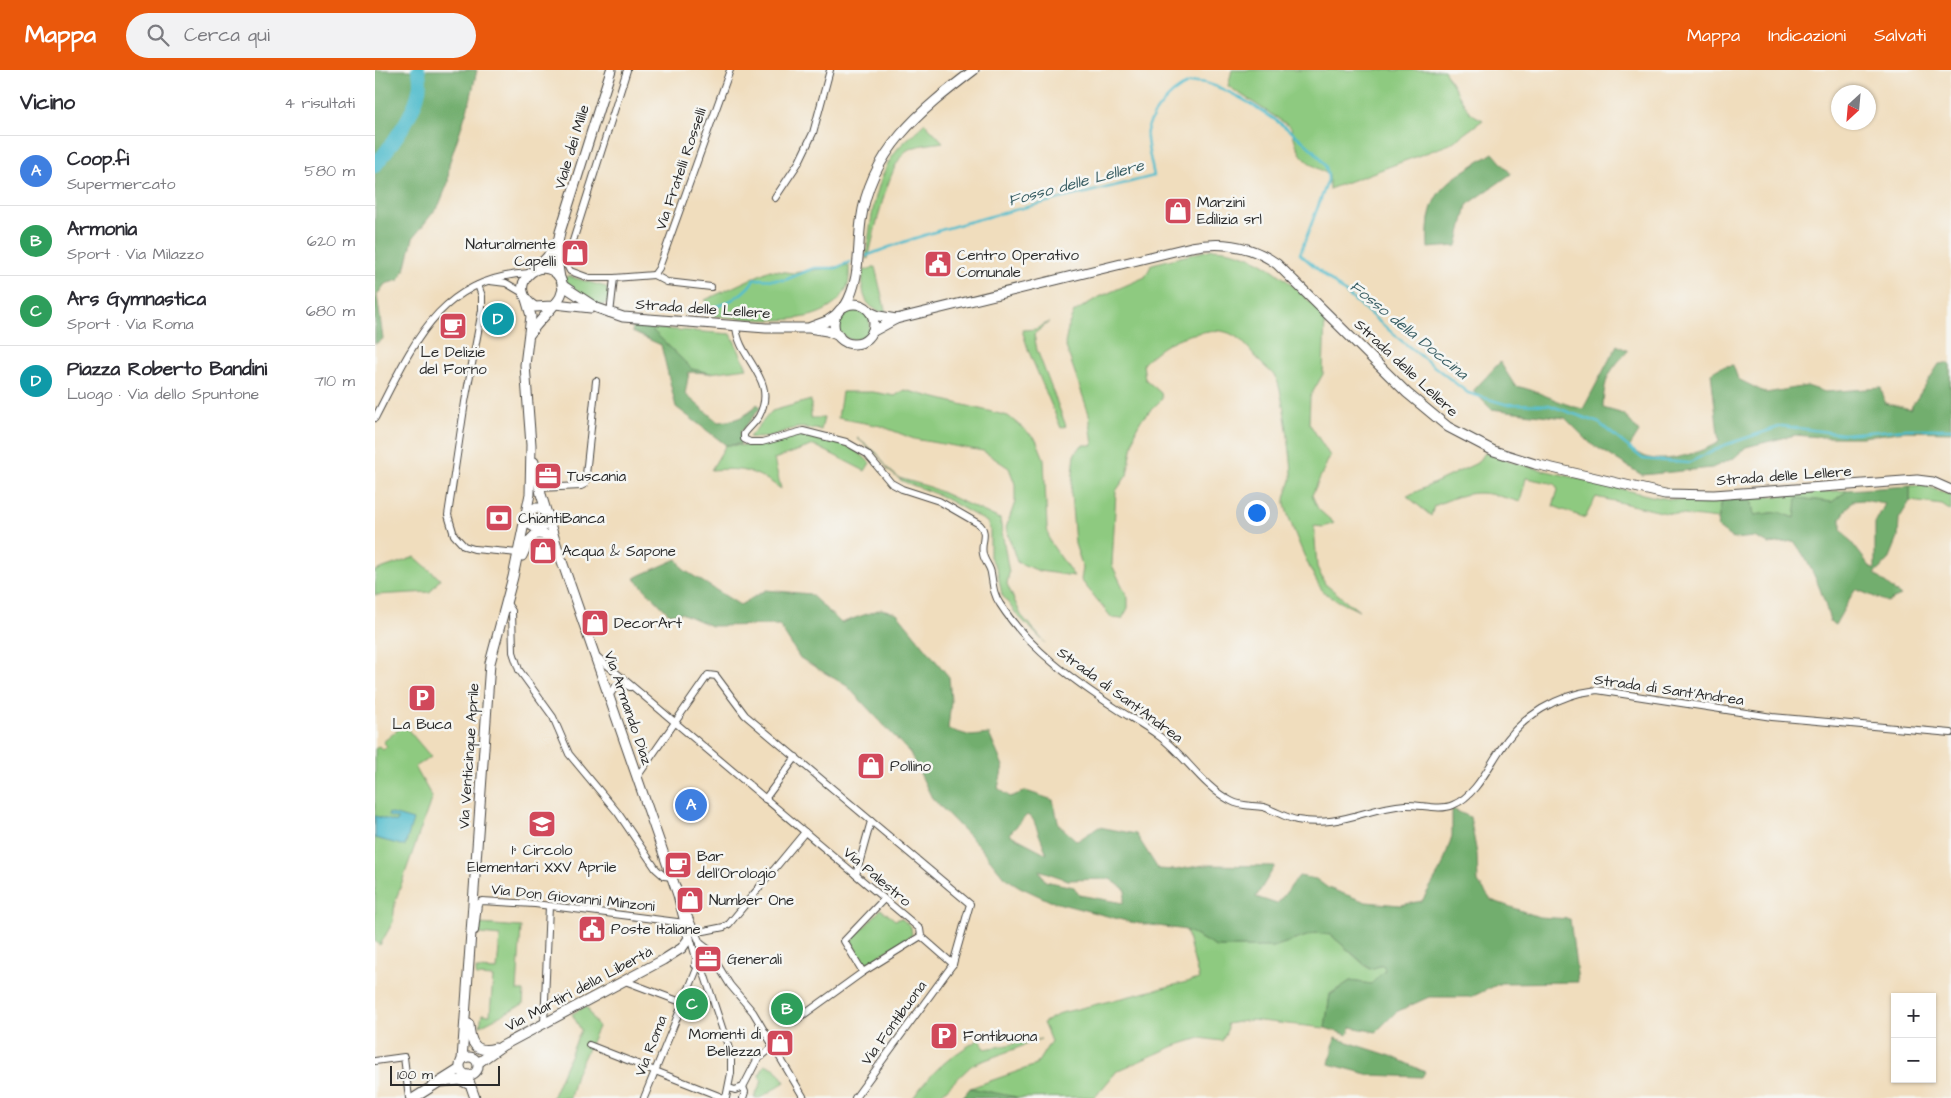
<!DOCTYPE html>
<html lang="it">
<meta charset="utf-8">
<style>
body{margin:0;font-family:"Architects Daughter",sans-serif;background:#f2f2f3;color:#2b2b33}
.controls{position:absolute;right:15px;bottom:15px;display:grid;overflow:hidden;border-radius:0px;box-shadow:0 1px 4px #0004}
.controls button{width:45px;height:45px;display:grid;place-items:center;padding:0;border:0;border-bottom:1px solid #e1e1e2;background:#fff;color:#2b2b33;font:25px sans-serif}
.compass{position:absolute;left:1456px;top:15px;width:45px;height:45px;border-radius:50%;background:#fff;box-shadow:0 1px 4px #0004;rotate:206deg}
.scale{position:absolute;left:15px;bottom:12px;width:110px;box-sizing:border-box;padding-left:5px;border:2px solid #2b2b2b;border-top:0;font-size:14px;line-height:18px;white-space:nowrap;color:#2b2b2b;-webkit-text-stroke:4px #f6f6f2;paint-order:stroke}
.you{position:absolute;left:881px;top:442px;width:18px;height:18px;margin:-12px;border:4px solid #fff;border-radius:50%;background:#1a73e8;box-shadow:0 0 0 8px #1a73e833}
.badge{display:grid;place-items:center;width:32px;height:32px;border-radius:50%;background:#ea580c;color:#fff;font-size:16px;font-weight:700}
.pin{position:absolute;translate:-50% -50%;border:2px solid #fff;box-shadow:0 1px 5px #0006}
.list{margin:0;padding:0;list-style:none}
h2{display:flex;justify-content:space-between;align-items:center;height:65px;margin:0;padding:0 20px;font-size:21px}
h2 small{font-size:16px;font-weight:400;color:#7c7c81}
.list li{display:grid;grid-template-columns:32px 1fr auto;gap:15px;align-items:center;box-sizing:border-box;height:70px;padding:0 20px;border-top:1px solid #e1e1e2}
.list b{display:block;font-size:19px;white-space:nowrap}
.list p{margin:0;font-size:16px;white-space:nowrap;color:#7c7c81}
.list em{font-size:16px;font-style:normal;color:#7c7c81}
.icon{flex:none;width:28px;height:28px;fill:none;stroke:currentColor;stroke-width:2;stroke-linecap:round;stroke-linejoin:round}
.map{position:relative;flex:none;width:1576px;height:1028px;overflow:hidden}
header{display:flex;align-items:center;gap:30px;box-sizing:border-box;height:70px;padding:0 25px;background:#ea580c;color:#fff}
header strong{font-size:24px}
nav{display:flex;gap:28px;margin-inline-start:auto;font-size:18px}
.search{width:350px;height:45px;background:#f2f2f3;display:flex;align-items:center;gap:12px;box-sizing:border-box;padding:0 18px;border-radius:28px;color:#7c7c81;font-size:19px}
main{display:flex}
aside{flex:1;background:#fff}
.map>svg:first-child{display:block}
</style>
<header>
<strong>Mappa</strong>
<div class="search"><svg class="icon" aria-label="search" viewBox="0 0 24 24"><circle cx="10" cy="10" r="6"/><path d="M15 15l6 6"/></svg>Cerca qui</div>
<nav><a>Mappa</a><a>Indicazioni</a><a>Salvati</a></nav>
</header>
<main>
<aside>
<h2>Vicino<small>4 risultati</small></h2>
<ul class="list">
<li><span class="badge" style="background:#3f7fe0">A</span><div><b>Coop.fi</b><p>Supermercato</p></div><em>580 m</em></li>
<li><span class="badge" style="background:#2e9e5b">B</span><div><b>Armonia</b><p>Sport · Via Milazzo</p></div><em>620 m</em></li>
<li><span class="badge" style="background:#2e9e5b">C</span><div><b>Ars Gymnastica</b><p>Sport · Via Roma</p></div><em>680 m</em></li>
<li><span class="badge" style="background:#0f9aa8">D</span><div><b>Piazza Roberto Bandini</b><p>Luogo · Via dello Spuntone</p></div><em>710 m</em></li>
</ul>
</aside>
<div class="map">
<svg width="1576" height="1028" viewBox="0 0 1576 1028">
<rect width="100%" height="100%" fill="#f6f6f2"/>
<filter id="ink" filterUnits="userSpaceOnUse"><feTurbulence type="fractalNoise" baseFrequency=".02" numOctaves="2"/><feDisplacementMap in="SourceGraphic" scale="10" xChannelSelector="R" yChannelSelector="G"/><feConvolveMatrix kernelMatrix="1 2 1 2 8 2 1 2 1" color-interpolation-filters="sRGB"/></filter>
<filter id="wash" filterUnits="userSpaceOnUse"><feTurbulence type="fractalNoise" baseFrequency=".0096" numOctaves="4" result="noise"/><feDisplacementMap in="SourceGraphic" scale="20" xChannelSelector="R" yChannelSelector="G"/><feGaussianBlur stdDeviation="1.12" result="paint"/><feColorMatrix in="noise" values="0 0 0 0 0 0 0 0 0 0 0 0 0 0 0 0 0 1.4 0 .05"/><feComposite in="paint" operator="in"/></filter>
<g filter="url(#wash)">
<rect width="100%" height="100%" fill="#f0ddbd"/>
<g fill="#8eca80" stroke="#5c7a56">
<path d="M857,0H1069L1095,43L1108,50L1075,74L954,119V105C926,88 925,89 916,57L853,16Z"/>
<path d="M550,53L568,72C558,74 539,75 531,81C513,96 499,164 493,189H491C496,151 499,108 524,77C532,69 542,61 550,53Z"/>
<path d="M838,179C887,181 917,214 950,247L948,304L935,327L934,353L955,386L937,425L943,439L959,453L949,457L939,456L942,497L950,514L984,541C973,535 956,529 948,521C939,512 912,447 910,434C909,425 916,414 917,405C917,391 907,317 901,308C897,302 890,297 885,292C870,274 860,258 834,261C806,265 788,273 768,294L770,309L786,323L787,329L766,350L761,359L752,405L741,421L737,495L753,528V538L747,549L737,548L706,510L708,498L700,474L696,424L700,383L707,375H718L714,344L690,274L694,254L699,242L722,228L770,207L777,194Z"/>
<path d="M474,195C474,201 475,211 472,217C452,263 376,248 337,246L330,230L395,200L418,203Z"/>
<path d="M500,197L511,243C487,238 487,222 488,201Z"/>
<path d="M193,206L231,217L235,226L232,233L225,236L193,214L189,208Z"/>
<circle cx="479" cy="254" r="16"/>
<path d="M674,252L659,264L662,280L691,356L686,358L654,282L647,260L661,259Z"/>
<path d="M275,258L356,264L372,298L335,303L317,299Z"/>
<path d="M529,320L633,346L661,369L669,389L672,458L675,472L699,506L664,501L642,492L631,458L640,432V414L634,398L608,381L539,369L506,356L463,348L467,322H498L520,326Z"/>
<path d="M436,330V348H449L446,360C438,359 429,357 422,358C406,361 391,371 374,367L397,341Z"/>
<path d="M429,363C455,370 477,373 495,393L490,401L439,375L399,389L406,419C380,400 368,398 336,400L351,375L381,376Z"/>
<path d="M482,368L502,383L513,399L524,408L555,417L625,449L634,503L632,514L646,545L670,573L642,545L627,525L622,499L615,487V459L612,452L566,426L527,411L514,401L504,386Z"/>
<path d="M1109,383L1155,397L1276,426L1300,430H1347L1343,449L1291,443L1221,427L1210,448L1178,436L1183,420L1180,414L1151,408L1145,432C1105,420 1098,419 1059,436L1056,446L1032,426L1102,393Z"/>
<path d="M1548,415L1576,425V441L1567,435L1535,431V416Z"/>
<path d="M1473,420L1457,432L1423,428L1420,448L1404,442L1379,445L1376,428Z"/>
<path d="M40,487L65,509L55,522L0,525V501Z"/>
<path d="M29,655L56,687L40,697L57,727L20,832L18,852L5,875L0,872V679L4,676L8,680L12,676L8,672Z"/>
<path d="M506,839L520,850L526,848L536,857L537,865L490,895L476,871Z"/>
<path d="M105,854L146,857L142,921H149L148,934L105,956L107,944L115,945L118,907L101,906V899L122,900L125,866L105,864Z"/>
<path d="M811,860L841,877H898L941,863L956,865L994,899L1008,895L1010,900L996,914L975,911L955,924L950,958L876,950L852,954L853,958L847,971L825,968L799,976L742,1001L720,1027L641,1028L595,1018L661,995L676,971L668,953L686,943L824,909Z"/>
<path d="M211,936L223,957L201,1004L195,1028H177L206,960L197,944Z"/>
<path d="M605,969L610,979L666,969L597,995L562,1028H538C558,1000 575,986 605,969Z"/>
<path d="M390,994L401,999L410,1012L385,1028H379L387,1011L384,1006Z"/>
</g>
<g fill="#72ae6e" stroke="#4e6c4c" fill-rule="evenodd">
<path d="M0,0H102L95,31L74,94L73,113L64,135L38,168L31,196L24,210L10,214L2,225L8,269L0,274Z"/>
<path d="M1118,83L1136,104L1092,135L1082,176L1053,178C1050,117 1073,112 1118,83Z"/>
<path d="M258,256L275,258L317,299L335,303L314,302L310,324L343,352C358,351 373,347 382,334L386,337L365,363L366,374L351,375L301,337L286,275L257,262Z"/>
<path d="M1242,275L1253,281C1233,302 1229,309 1228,338L1249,344L1264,362L1254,378C1259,381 1265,385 1271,387C1291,394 1327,382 1344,372L1336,303L1346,297L1358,295L1363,309L1391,323L1432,316L1450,322L1506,318L1510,333L1535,339L1564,294L1575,293L1576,362L1531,361L1488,367H1444L1420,365L1371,377L1359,388L1337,398L1267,405L1215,373L1190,348L1116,339L1098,321L1125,292L1140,316C1164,320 1184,334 1208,339Z"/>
<path d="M1535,416V431L1524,449L1523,468L1514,490L1499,504L1526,526L1512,532L1480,519L1460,555L1455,552C1448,522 1437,496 1419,471L1394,474L1379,467L1358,469L1342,457L1347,430L1376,428L1379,445L1404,442L1420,448L1422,428L1457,432L1473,420ZM1488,430L1510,434L1500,453V499H1497L1466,459V448L1477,431Z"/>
<path d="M302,489L309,500L365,535L391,520L435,524L466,553L506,539L522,543L574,607L576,631L573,659L596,666L614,664L628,696L623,718L635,727L651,721L678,730L684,755L702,771L724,757L761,764L783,799L800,800L830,795L900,796L881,827L902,834L924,806L941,809L953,818L991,832L1025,835L1047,831L1067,797L1077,766V739L1095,747L1102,784L1103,812L1116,830L1164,847L1195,849L1203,912L1126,913L1096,927H1054L1021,942L1001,962L976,957L973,965L950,958L955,925L975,911L996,914L1010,900L1008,895L995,899L956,865L941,863L898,877H841L811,860L755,852L675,831L645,817L629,807L604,776L557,728L535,683L472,616L425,588L404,555L336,556L306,543L294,544L259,508ZM652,745L658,749L672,784L634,764ZM664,800L693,810L735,809L751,820L748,833L704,825L699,817L670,811Z"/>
<path d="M960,968L1016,986L1050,1002L1047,1007L996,1005L954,994Z"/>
<path d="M595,1018L641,1027V1028H587Z"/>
</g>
<path fill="#52bdcd" stroke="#3e747c" d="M14,743L38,750L30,776L0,768V746L22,752L23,749L13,746Z"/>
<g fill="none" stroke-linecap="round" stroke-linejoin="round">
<g stroke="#52bdcd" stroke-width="2.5">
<path d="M491,186C583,149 683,131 779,106C777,95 770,69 772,61C777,41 801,14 821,12C848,10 934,69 948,92C952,97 953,103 953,110L925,184L1028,272L1093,323L1130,334L1174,335L1224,353L1268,389L1313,393L1350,375L1407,356L1468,364L1532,359H1576"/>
<path d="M310,243C339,239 363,233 380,209L410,210L439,198H461L475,192"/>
</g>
<path stroke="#52bdcd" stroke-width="14" d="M0,96C16,75 54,28 43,0"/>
</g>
</g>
<g filter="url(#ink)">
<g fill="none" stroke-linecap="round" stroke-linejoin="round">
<defs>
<g id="street">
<path d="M400,128L424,92L438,63L455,0"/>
<path d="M279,205L284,198L355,0"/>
<path d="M279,205L292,212L336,217"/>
<path d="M239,208H214L195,201L191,193L252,0"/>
<path d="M115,211L131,213L148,223"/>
<path d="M103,215L107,226V240L90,332L73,445L79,465L89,476L99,479L143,483"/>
<path d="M235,244L239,208L279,205"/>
<path d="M361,256C363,290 404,309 384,346C380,353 374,357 369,364V369L375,372H387L428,361L471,372L492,384L516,413L527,419L564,431L604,454C614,463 605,473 608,484C609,491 615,496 616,503C618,514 618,524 625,534C653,578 699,611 742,639C756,648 771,656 784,666C810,685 827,716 856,731C867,737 877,735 888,737C900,740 910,748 922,750C965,758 990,738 1030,735C1044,734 1065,741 1078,735C1101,725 1112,699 1125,680C1147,645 1182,625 1222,620L1397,647L1576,663"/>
<path d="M0,348C37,277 63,207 155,203"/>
<path d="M165,418L206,416L210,414L221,311"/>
<path d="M131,532L137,541L138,582L144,600L178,647L194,684L243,743L281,799L289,806L297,807"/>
<path d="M219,584L545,859L546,866L578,894"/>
<path d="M234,626L241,616L248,614L255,617"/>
<path d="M262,707L333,605L341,606L370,645L496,751L481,805"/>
<path d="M390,729L421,687"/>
<path d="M509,829L469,871L488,902L546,866"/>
<path d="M100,861L103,834L107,831L160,834L310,853"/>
<path d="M329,861L349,857L354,854L430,762"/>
<path d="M315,867L321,888L320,895"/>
<path d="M325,873L333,879L355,915L378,942L429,1028"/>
<path d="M325,891L356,985V1003L351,1028"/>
<path d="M250,911L306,932"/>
<path d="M420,951L488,902"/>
<path d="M169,953L174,836"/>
<path d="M214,975L349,1028"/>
<path d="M0,991L29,987L34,1028"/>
<path d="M354,1018L360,1020L368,1017L382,990L398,977"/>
<path d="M269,1028L326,889L325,873L309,836"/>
<path d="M368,1028L370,1022L368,1017"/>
<path d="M480,1028L578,894L595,834L496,751"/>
</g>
<g id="secondary">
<path d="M161,199L173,186L180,173"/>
<path d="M185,208L181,184L185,162L236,0"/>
<path d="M187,215L222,238L248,247L391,258H434L452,261L464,266"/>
<path d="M180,234L216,238"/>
<circle cx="479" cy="254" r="20"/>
<path d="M470,236C486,210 482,180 486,151C495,81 546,40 599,0"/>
<path d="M495,242L504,246L521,249"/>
<path d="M436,257L452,251L462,244"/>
<path d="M497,262L521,249L816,177C847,171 876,175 902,194L1032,323L1073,357L1119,381L1160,394L1290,424L1339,425L1542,410L1558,412L1576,420"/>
<path d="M155,264C162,252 184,233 186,225C189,219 188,212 184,207C166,182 128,217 160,237L177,236"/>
<path d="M152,449C155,457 160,459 168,457L172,451L173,445L165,438H159L153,442"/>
<path d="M147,486L154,471L161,464L171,465L181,475"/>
<path d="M94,954C95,972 100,984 120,978"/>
<circle cx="94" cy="996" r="9"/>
<path d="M87,990L115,593L138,507L155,424L156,375L150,295L156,246L151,229"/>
<path d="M103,993L127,976L288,890L307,878L314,868L303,825L182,477L166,424L159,392"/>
<path d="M94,1011L100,1028"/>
<path d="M67,1012L85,1010L95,1015"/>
<path d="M39,1028L85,999"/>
</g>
</defs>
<use href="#street" stroke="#494641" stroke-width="8"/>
<use href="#secondary" stroke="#494641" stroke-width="11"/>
<use href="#street" stroke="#fff" stroke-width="6"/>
<use href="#secondary" stroke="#fff" stroke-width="9"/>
</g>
</g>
<defs>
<symbol id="shop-square" viewBox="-11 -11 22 22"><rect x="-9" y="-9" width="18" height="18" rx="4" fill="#d1495b" stroke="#f6f6f2"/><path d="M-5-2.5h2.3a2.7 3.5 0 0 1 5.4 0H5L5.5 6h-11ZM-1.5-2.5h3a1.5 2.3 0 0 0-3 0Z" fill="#fff"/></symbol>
<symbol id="civic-square" viewBox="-11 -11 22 22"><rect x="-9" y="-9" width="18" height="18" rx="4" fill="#d1495b" stroke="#f6f6f2"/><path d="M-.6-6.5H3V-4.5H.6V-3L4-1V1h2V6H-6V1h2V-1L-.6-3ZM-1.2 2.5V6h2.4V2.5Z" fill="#fff"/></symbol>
<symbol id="cafe-square" viewBox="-11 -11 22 22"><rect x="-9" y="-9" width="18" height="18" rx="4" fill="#d1495b" stroke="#f6f6f2"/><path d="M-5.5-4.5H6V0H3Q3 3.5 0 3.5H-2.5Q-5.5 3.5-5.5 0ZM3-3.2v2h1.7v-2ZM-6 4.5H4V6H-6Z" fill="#fff"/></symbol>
<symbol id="office-square" viewBox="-11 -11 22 22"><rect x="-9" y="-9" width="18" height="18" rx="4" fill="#d1495b" stroke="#f6f6f2"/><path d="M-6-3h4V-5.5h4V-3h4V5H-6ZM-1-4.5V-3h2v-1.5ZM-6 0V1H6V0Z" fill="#fff"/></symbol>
<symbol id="bank-square" viewBox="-11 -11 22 22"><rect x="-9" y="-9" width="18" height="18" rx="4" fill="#d1495b" stroke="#f6f6f2"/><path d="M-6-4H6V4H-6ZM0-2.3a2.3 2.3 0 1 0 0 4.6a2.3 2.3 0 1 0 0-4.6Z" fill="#fff"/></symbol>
<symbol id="parking-square" viewBox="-11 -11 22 22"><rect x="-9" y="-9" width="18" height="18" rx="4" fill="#d1495b" stroke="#f6f6f2"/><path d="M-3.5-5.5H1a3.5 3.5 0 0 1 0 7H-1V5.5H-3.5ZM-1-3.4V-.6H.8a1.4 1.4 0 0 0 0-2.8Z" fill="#fff"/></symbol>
<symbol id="school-square" viewBox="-11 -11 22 22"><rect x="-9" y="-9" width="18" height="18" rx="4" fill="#d1495b" stroke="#f6f6f2"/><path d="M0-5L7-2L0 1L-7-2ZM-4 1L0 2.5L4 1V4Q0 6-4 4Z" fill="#fff"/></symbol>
</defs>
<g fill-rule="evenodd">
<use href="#shop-square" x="787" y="125" width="32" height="32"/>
<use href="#shop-square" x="184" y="167" width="32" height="32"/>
<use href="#civic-square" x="547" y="178" width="32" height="32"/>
<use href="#cafe-square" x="62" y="240" width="32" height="32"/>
<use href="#office-square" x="157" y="390" width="32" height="32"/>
<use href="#bank-square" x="108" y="432" width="32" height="32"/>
<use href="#shop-square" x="152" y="465" width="32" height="32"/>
<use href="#shop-square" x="204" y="537" width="32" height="32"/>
<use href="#parking-square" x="31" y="612" width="32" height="32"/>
<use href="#shop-square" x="480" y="680" width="32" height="32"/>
<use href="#school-square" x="151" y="738" width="32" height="32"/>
<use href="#cafe-square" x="287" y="779" width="32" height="32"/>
<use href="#shop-square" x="299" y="814" width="32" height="32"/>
<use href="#civic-square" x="201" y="843" width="32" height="32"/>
<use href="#office-square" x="317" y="873" width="32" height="32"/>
<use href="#parking-square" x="553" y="950" width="32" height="32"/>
<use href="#shop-square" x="389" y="957" width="32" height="32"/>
</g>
<g text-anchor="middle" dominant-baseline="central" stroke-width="5" stroke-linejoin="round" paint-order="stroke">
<g font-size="15" fill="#2b2b2b" stroke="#f6f6f2">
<text transform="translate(197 77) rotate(-73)">Viale dei Mille</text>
<text transform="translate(306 99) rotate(-71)">Via Fratelli Rosselli</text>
<text transform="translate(328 239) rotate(4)">Strada delle Lellere</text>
<text transform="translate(1031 298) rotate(43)">Strada delle Lellere</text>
<text transform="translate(1409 406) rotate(-4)">Strada delle Lellere</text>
<text transform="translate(1294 620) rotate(8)">Strada di Sant'Andrea</text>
<text transform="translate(745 625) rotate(36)">Strada di Sant'Andrea</text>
<text transform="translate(253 638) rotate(71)">Via Armando Diaz</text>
<text transform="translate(94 686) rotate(-86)">Via Venticinque Aprile</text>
<text transform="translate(502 807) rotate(40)">Via Palestro</text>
<text transform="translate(198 828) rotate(6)">Via Don Giovanni Minzoni</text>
<text transform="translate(204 919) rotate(-28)">Via Martiri della Libertà</text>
<text transform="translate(519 953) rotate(-54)">Via Fontibuona</text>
<text transform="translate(276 976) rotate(-69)">Via Roma</text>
</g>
<g font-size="15" fill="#2b2b2b" stroke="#f6f6f2" text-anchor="start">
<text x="822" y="132">Marzini<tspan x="822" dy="17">Edilizia srl</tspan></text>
<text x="181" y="174" text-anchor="end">Naturalmente<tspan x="181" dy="17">Capelli</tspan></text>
<text x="582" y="185">Centro Operativo<tspan x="582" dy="17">Comunale</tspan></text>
<text x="78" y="282" text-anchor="middle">Le Delizie<tspan x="78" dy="17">del Forno</tspan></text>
<text x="192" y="406">Tuscania</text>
<text x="143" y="448">ChiantiBanca</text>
<text x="187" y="481">Acqua &amp; Sapone</text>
<text x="239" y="553">DecorArt</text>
<text x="47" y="654" text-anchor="middle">La Buca</text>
<text x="515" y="696">Pollino</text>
<text x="167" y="780" text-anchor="middle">1° Circolo<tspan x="167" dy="17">Elementari XXV Aprile</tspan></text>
<text x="322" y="786">Bar<tspan x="322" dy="17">dell'Orologio</tspan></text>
<text x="334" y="830">Number One</text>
<text x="236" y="859">Poste Italiane</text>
<text x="352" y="889">Generali</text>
<text x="386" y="964" text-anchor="end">Momenti di<tspan x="386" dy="17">Bellezza</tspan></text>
<text x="588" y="966">Fontibuona</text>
</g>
<g font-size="16" font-style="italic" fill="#395e64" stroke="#f6f6f2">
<text transform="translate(701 113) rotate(-15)">Fosso delle Lellere</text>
<text transform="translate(1034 260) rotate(39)">Fosso della Doccina</text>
</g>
</g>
</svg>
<div class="controls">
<button>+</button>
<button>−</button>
</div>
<svg class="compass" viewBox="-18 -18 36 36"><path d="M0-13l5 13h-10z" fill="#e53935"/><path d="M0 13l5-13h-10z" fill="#7c7c81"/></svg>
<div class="scale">100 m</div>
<div class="you"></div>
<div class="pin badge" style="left:316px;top:735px;background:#3f7fe0">A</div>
<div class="pin badge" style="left:412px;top:939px;background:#2e9e5b">B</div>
<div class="pin badge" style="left:317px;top:934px;background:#2e9e5b">C</div>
<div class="pin badge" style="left:123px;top:249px;background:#0f9aa8">D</div>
</div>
</main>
